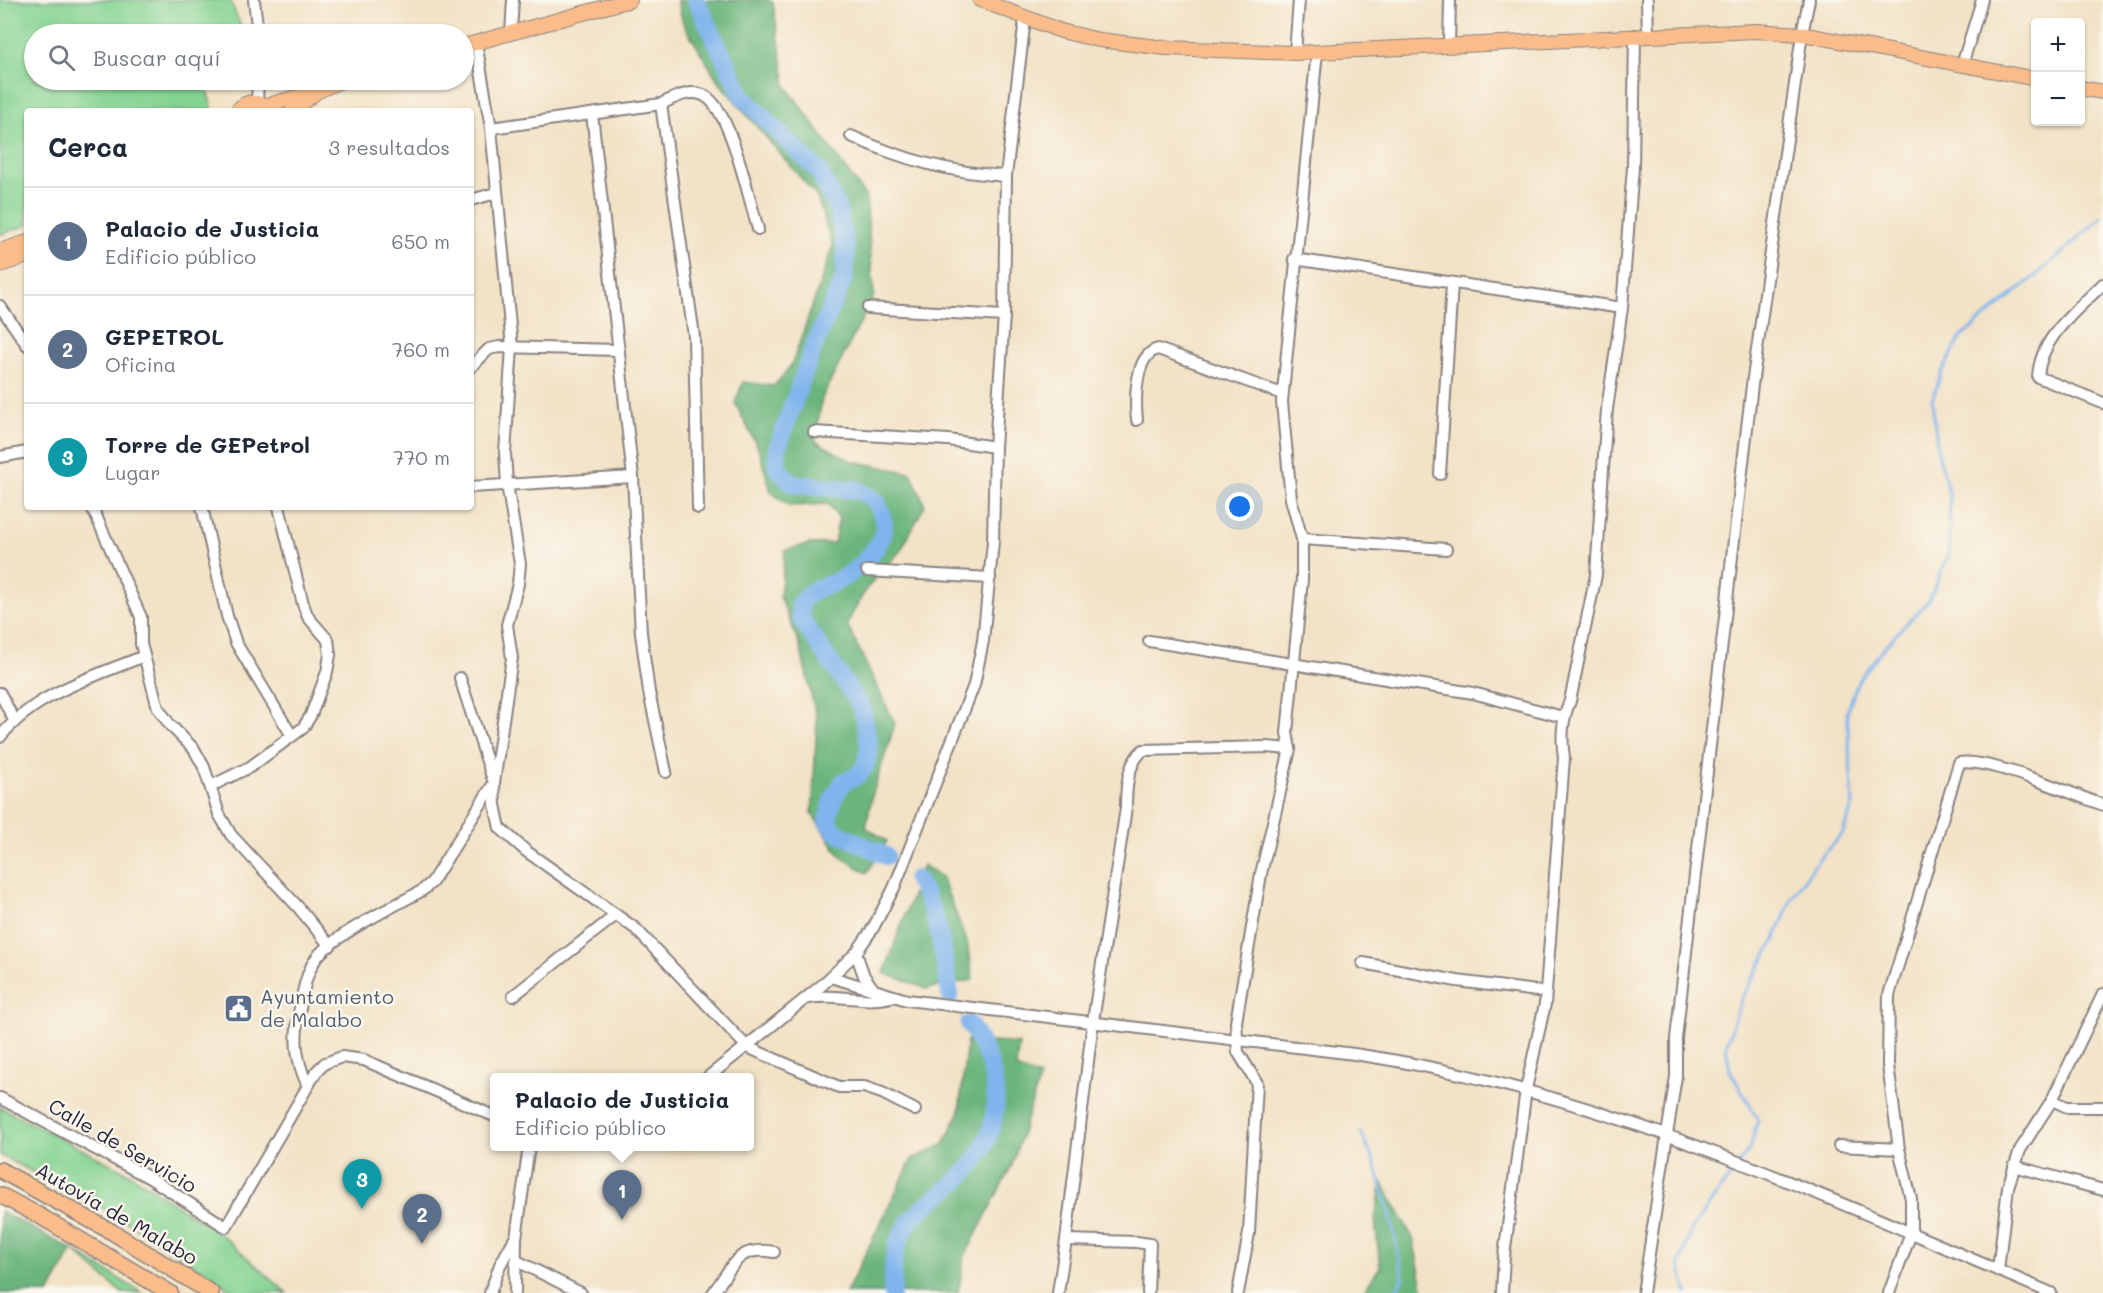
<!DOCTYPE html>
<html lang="es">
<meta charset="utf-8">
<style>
body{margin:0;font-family:Mali,sans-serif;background:#f2f2f3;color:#1f2937}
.controls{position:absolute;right:18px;top:18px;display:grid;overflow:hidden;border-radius:6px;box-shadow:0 2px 4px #0004}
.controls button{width:54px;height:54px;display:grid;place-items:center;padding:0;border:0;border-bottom:2px solid #e0e1e3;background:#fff;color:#1f2937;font:30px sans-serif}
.you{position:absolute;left:1240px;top:507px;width:21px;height:21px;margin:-15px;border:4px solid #fff;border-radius:50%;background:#1a73e8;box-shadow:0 0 0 9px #1a73e833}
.badge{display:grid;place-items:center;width:39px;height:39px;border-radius:50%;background:#1a73e8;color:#fff;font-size:20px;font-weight:700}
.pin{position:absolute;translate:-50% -50px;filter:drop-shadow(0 2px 3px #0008)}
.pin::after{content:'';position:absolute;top:32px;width:21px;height:18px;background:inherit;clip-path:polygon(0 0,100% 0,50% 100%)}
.popup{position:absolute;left:490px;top:1073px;width:264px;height:78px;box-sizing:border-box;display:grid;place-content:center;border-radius:6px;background:#fff;filter:drop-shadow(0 2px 4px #0005);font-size:20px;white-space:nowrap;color:#747a83}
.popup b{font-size:22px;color:#1f2937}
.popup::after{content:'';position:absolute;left:50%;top:100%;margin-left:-12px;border:12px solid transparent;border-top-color:#fff}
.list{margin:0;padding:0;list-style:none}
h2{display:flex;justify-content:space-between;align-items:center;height:78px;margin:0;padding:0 24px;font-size:26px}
h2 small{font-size:20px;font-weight:400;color:#747a83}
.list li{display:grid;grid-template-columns:39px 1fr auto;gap:18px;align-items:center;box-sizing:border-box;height:108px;padding:0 24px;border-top:2px solid #e0e1e3}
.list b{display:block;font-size:22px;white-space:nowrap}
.list p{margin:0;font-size:20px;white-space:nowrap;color:#747a83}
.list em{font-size:20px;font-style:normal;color:#747a83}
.icon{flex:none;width:33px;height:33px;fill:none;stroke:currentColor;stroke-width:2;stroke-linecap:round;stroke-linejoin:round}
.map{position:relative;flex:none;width:2103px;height:1293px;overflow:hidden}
.search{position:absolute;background:#fff;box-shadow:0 2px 4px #0004;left:24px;top:24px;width:450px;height:66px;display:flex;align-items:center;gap:15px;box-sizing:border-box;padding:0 21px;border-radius:33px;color:#747a83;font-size:22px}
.panel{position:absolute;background:#fff;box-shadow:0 2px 4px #0004;left:24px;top:108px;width:450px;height:402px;border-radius:6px}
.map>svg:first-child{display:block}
</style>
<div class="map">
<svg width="2103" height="1293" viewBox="0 0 2103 1293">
<rect width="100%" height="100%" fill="#fbf7ec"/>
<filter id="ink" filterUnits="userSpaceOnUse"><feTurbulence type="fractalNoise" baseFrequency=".0167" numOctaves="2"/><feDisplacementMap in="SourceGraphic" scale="12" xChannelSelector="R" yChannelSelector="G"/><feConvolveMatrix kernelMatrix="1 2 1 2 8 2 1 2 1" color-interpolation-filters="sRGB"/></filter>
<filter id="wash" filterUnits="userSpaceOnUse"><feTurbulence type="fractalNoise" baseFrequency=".008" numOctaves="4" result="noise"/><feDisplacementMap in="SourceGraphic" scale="24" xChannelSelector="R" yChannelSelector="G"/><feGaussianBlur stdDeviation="1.35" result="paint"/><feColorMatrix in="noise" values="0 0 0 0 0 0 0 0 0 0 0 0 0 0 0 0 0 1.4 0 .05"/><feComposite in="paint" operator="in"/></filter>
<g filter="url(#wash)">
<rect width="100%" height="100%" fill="#f2e2c6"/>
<g fill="#84d392" stroke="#537a66" stroke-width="1.5">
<path d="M0,0H230L244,34H34V80H219L206,87L213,111H27V225L0,235Z"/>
<path d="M0,1107L130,1174L223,1236L287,1293H236L121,1218L0,1155Z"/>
<path d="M73,1250L142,1293H122Z"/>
</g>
<g fill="#6bb57c" stroke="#466c5c" stroke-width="1.5">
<path d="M677,0H769L773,3L786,86L866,197L874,296L822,398L815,441L852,461L911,473L925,505L901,550L866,589L847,624L895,724L872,796L866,827L887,841L867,873L841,857L812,814L817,720L800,646L780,597L785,550L810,544L834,543L839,518L828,504L790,506L771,492L759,450L735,403L743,382L774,386L792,364L833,246L817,197L718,81L683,23Z"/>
<path d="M923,865L941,876L967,942L973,980L927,989L884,973Z"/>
<path d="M967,1040L1019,1044L1016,1068L1040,1077L1012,1165L964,1258L958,1293H846L912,1159L943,1145L959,1113Z"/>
<path d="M1382,1182L1413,1238L1424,1293H1362L1380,1267L1375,1219Z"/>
<path d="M0,1211L73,1250L49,1293H0Z"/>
</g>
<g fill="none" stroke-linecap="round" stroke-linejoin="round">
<g stroke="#7fb4ed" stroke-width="3">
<path d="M1361,1133L1375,1164L1390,1215L1403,1277L1395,1293"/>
<path d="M1687,1293L1679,1264L1693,1227L1749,1150L1758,1120L1730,1070L1726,1047L1741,999L1775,939L1792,898L1817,861L1843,833L1853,804L1847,712L1858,681L1886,645L1929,600L1949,553L1950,499L1938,452L1932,400L1942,372L1961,337L2046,267L2103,216"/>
</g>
<g stroke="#7fb4ed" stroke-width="18">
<path d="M696,0L743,97L819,172L837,207L846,249L844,279L815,343L777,449V468L793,484L858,490L877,502C879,509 884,518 884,524C885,546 856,571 839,580C818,591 819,583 800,603L801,619L862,708L869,744L866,765L857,776L843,782L834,797L827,821L836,832L886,856"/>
<path d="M916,879C940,915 943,954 950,995"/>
<path d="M892,1293C893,1269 892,1248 906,1227C919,1206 950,1190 967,1171C1007,1125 1002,1072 969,1024"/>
</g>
</g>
</g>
<g filter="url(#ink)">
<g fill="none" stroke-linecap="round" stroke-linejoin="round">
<defs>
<g id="minor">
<path d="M254,0L258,34"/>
<path d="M1647,0L1648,35"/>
<path d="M511,33L513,0"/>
<path d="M476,43L491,128L512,347L505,453L507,484L520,564L518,584L507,625L512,658L494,783L495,805L500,828L526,851L636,929L747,1047L839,1087H864L882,1093L915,1110"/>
<path d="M1449,46L1450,0"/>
<path d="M1295,53L1299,0"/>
<path d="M1962,65L1982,0"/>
<path d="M257,102L258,80"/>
<path d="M661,104L694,336L698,508"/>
<path d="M592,114L633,477L641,633L649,692L666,772"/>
<path d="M491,128L661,104C674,98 691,88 705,96C731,110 749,200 758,229"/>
<path d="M851,136C900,159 951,173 1006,176"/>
<path d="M471,200L496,193"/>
<path d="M1294,259L1622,308"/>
<path d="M2103,284C2077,310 2040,337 2038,377L2103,403"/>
<path d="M0,306L27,345"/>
<path d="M868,308L1004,316"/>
<path d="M471,367L489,349L499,347L619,350"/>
<path d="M1137,420C1135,402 1134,355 1158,349L1282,394"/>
<path d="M814,432L948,440L995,447"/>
<path d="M0,457L27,452"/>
<path d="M1440,474L1452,284"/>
<path d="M471,487L633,477"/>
<path d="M92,507L141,617V644L158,708L170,725L194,749L204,767L219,814L231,835L299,908L330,946"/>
<path d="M202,507L227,616L236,643L292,736"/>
<path d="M1302,539L1446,549"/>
<path d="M867,571L990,578"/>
<path d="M1149,641L1473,693L1563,717"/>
<path d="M0,693L14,720"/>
<path d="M0,737C36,693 93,677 144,656"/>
<path d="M211,786L250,767L303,728L311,715L327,672L330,655L328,640L308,617L303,604L279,507"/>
<path d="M856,953L864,976L874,990"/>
<path d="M1363,963L1457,981L1545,992"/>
<path d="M831,977L907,1000L1354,1054C1597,1089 1827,1198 2051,1293"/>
<path d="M513,996L616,915"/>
<path d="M809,998C837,993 864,1004 891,997"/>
<path d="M707,1078L821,986L856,953L873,928L894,888L974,685L983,641L993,542L995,447L1004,316L1006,176L1025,19"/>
<path d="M307,1084C295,1058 294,1036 300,1008C303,992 306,974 315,960C330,936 397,905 423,890L432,882L494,783L460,678"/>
<path d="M0,1098L150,1178L226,1227L316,1072L325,1063L342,1057L364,1060L494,1116"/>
<path d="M2052,1100L2067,1107H2103"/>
<path d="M1839,1146L1899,1149"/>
<path d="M2014,1166L2103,1190"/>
<path d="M517,1261L581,1293"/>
<path d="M1998,1270L2008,1187L2020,1150L2052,1100L2103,994"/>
<path d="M490,1293L500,1265L515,1238"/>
<path d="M515,1293L516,1238L529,1146"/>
<path d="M713,1293C733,1267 736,1245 774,1252"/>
<path d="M1058,1293L1066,1240"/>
<path d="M1148,1293L1150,1244L1136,1242L1066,1240L1093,1021L1126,808C1126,789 1127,764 1143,750L1266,747L1290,749"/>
<path d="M1238,1293L1249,1233L1257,1083L1238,1052L1236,1022L1261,874L1290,749L1287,733L1302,580V539L1291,499L1282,402L1317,52"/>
<path d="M1502,1293L1504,1256L1526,1089L1545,1004L1564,758C1561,737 1562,720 1570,701L1596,575L1607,409L1622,308L1633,167L1635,35"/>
<path d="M1643,1293L1676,1076V1038L1752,385L1802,34L1809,0"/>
<path d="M1889,1293L1911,1233V1199L1899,1149L1888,1065L1889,995L1959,763C1987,757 2072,794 2103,805"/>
</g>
<g id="major">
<path d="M980,0L1061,31L1099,40L1166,48L1295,53L1755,31L1802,34L2036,79"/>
<path d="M464,46L630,0"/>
<path d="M2080,88L2103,92"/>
<path d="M265,106L318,91L343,80"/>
<path d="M237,111C247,99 260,100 270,111"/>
<path d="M292,111L314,94"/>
<path d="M0,251L27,242"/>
<path d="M0,265L27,256"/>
</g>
<g id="highway">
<path d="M0,1170L114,1233L211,1293"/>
<path d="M0,1195L40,1216L170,1293"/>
</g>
</defs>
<use href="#minor" stroke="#8a8280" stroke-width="14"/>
<use href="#major" stroke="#8a8280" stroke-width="16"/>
<use href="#highway" stroke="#8a8280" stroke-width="18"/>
<use href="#minor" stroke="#fff" stroke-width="10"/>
<use href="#major" stroke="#f9bc8a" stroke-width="14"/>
<use href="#highway" stroke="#f9bc8a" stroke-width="15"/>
</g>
</g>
<defs>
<symbol id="civic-square" viewBox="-11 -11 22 22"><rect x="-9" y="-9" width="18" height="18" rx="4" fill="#5c6f8a" stroke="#fbf7ec"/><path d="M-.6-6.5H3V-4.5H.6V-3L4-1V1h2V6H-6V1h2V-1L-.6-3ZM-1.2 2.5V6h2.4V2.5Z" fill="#fff"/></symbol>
</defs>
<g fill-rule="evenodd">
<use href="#civic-square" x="222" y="992" width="33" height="33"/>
</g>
<g text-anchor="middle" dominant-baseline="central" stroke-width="5" stroke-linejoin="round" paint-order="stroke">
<g font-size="20" fill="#4e5e75" stroke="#fbf7ec" text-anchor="start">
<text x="260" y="996">Ayuntamiento<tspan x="260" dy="23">de Malabo</tspan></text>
</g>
<g font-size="20" fill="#22223b" stroke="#fbf7ec">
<text transform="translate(123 1145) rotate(30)">Calle de Servicio</text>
<text transform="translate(117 1213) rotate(30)">Autovía de Malabo</text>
</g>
</g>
</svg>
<div class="controls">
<button>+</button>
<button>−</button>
</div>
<div class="you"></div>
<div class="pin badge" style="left:622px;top:1220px;background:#5c6f8a">1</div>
<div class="popup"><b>Palacio de Justicia</b>Edificio público</div>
<div class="pin badge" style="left:422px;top:1244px;background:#5c6f8a">2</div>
<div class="pin badge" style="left:362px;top:1209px;background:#0f9aa8">3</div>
<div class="search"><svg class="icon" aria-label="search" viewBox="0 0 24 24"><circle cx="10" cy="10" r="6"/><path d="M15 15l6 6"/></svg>Buscar aquí</div>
<section class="panel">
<h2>Cerca<small>3 resultados</small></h2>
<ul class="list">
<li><span class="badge" style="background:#5c6f8a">1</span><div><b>Palacio de Justicia</b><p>Edificio público</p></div><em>650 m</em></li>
<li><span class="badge" style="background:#5c6f8a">2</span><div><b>GEPETROL</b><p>Oficina</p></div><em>760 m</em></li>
<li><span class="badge" style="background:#0f9aa8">3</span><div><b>Torre de GEPetrol</b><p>Lugar</p></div><em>770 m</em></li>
</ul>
</section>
</div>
